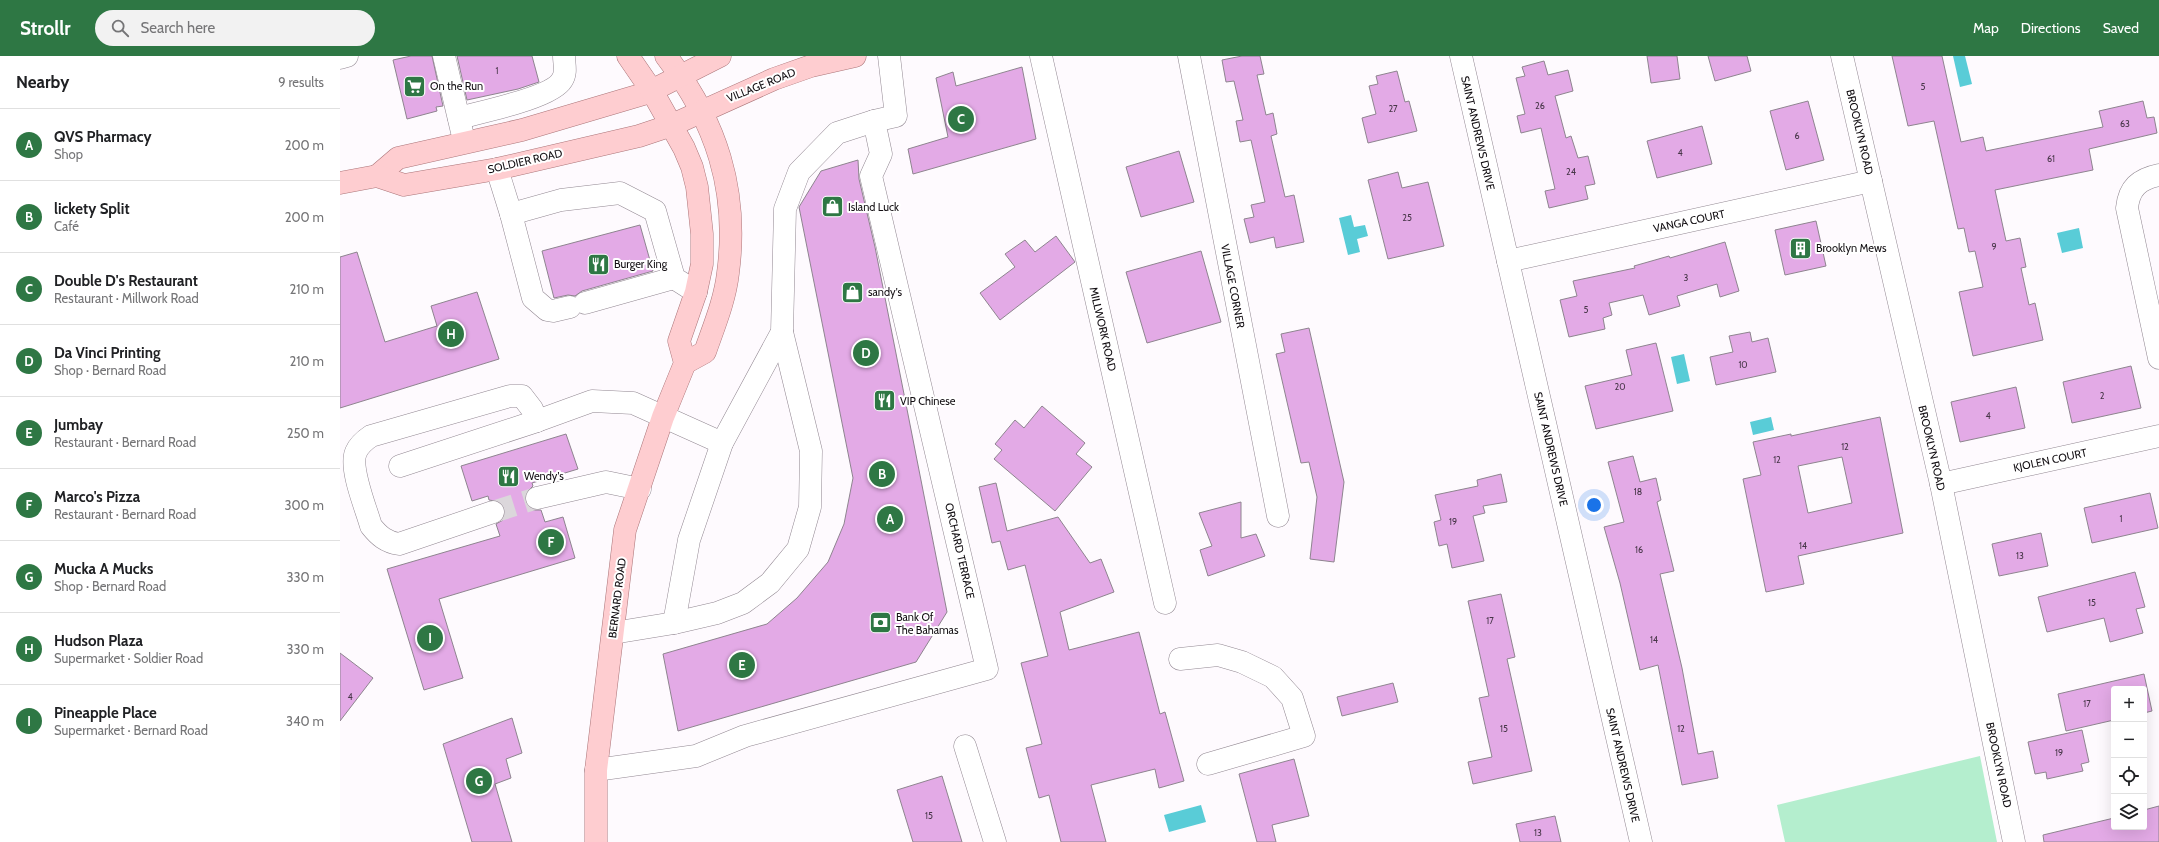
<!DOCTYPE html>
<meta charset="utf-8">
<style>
body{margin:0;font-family:Cabin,sans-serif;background:#f2f2f2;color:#202124}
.controls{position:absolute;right:12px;bottom:12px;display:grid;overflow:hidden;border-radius:4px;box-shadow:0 4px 16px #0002}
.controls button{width:36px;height:36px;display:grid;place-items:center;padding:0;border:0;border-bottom:1px solid #e0e0e0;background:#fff;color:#202124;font:20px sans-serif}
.you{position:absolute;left:1254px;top:449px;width:14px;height:14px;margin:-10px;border:3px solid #fff;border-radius:50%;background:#1a73e8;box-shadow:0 0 0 6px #1a73e833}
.badge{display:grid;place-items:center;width:26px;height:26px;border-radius:50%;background:#2e7744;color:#fff;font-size:13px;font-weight:700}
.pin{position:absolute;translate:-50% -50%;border:2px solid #fff;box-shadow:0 1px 4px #0006}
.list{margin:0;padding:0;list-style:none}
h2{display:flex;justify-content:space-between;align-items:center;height:52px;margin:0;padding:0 16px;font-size:17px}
h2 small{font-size:13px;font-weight:400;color:#757577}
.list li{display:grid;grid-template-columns:26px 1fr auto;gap:12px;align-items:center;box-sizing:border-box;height:72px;padding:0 16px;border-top:1px solid #e0e0e0}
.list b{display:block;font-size:15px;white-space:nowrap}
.list p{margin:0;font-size:13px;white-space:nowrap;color:#757577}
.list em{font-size:13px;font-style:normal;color:#757577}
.icon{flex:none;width:22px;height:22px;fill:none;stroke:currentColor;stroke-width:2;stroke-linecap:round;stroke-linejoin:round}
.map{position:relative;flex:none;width:1819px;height:786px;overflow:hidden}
header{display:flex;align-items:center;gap:24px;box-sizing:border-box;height:56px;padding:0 20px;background:#2e7744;color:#fff}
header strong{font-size:19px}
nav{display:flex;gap:22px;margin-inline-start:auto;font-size:14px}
.search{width:280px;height:36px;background:#f2f2f2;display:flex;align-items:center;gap:10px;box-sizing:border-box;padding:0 14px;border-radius:22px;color:#757577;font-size:15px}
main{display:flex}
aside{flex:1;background:#fff}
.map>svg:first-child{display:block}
</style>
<header>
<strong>Strollr</strong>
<div class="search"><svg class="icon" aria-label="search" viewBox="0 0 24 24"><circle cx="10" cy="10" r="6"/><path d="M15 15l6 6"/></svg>Search here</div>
<nav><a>Map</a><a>Directions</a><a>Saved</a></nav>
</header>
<main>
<aside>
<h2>Nearby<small>9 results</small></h2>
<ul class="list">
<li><span class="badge">A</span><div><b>QVS Pharmacy</b><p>Shop</p></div><em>200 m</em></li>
<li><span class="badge">B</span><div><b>lickety Split</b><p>Café</p></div><em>200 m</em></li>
<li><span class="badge">C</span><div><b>Double D's Restaurant</b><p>Restaurant · Millwork Road</p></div><em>210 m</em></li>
<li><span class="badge">D</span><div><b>Da Vinci Printing</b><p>Shop · Bernard Road</p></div><em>210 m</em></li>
<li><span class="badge">E</span><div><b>Jumbay</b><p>Restaurant · Bernard Road</p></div><em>250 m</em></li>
<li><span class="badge">F</span><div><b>Marco's Pizza</b><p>Restaurant · Bernard Road</p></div><em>300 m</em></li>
<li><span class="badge">G</span><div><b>Mucka A Mucks</b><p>Shop · Bernard Road</p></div><em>330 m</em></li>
<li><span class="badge">H</span><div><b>Hudson Plaza</b><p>Supermarket · Soldier Road</p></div><em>330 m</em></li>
<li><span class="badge">I</span><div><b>Pineapple Place</b><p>Supermarket · Bernard Road</p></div><em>340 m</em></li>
</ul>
</aside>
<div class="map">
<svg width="1819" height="786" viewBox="0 0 1819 786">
<rect width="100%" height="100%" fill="#fefafe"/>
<path fill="#b4eece" d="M1640,700L1657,786H1445L1437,749Z"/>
<g fill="#59ccd7">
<path d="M1613,0H1625L1632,28L1620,31Z"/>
<path d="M1011,159L1014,171L1025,169L1028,180L1017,183L1020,196L1008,199L999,162Z"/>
<path d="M1739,172L1743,192L1722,197L1717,177Z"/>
<path d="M1344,298L1350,325L1337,328L1331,301Z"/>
<path d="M1431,361L1434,374L1413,379L1410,366Z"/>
<path d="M861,749L866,766L829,776L824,759Z"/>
</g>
<g fill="#e3aae6" stroke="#8e848f" fill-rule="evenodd">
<path d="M71,0H92L103,50L96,51L97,55L67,63L53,4Z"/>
<path d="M117,0H192L199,26L178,33L127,44Z"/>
<path d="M902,0H920L924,18L917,19L926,59L933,57L937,78L931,80L945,141L954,139L964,186L936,192L934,181L910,187L904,163L914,161L911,149L925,146L911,84L900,86L896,65L903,64L894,25L886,26L882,4Z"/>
<path d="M1307,0H1337L1340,23L1311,27Z"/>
<path d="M1368,0H1407L1411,15L1375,25Z"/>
<path d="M1552,0H1602L1621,86L1643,81L1646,95L1763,71L1759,55L1803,45L1807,62L1814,61L1817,77L1749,93L1753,114L1655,134L1666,185L1680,182L1686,211L1681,212L1689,249L1695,247L1703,284L1633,300L1619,236L1643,231L1635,195L1629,196L1624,172L1618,173L1594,65L1568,70Z"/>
<path d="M1204,5L1208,19L1228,14L1233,35L1215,40L1226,82L1231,80L1238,102L1248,100L1255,128L1245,130L1248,143L1209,152L1205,135L1215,133L1201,72L1181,77L1177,60L1185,58L1176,22L1185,20L1182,11Z"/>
<path d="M682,11L696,83L573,118L568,93L608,81L596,22L613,16L616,30Z"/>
<path d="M1057,15L1065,46L1069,45L1077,75L1028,87L1022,62L1036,58L1029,30L1038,28L1036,20Z"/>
<path d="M1468,45L1484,104L1446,114L1430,55Z"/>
<path d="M1362,70L1372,108L1317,122L1307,85Z"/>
<path d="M839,95L854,146L801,161L786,111Z"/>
<path d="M518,104L519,123L535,191L607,556L576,606L338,675L323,598L427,568L457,542L488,506L504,468L513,422L459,151L481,115Z"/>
<path d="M1058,116L1062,132L1088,126L1104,190L1048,203L1028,124Z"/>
<path d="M1476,165L1486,210L1445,219L1435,174Z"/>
<path d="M300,169L313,215L242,235L235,240L228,239L214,242L202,195Z"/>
<path d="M716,180L735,206L660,264L640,237L675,211L665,198L685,184L695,196Z"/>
<path d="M1385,186L1399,235L1380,241L1377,228L1337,240L1340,250L1309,259L1303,239L1269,247L1272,259L1263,262L1265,273L1229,281L1220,244L1237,240L1233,225L1295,212L1294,210L1329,200L1330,202Z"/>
<path d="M861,195L881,266L807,287L786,216Z"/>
<path d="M17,196L45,286L97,270L91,250L137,236L159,303L0,352V201Z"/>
<path d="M969,272L1004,426L994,506L970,503L977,441L969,406L961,407L936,298L945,296L941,278Z"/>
<path d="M1410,276L1412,286L1428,282L1436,316L1376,329L1370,301L1393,296L1389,280Z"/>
<path d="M1316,287L1333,355L1256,373L1245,330L1292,319L1286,294Z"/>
<path d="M1791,310L1801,352L1732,367L1723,326Z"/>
<path d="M1676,331L1685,372L1620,386L1611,346Z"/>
<path d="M702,350L745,387L736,398L752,411L715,455L654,403L662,394L655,388L675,364L684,372Z"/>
<path d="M1540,361L1563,477L1458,500L1464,528L1426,536L1403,423L1421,419L1413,386L1451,378V380ZM1502,401L1512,447L1468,457L1458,410Z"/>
<path d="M226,378L238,413L192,427L193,430L185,438V444L188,450L193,454H201L205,466L223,461L235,502L99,543L123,622L84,634L47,513L160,480L156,468L163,464L165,458V452L161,446L149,444L148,440L132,445L121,410Z"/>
<path d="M1293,400L1300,426L1316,422L1321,444L1317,446L1334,515L1320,518L1342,612L1358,698L1373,695L1378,722L1342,729L1318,609L1300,614L1280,527L1264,471L1284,466L1268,406Z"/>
<path d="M1161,418L1167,446L1143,450L1145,457L1133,460L1144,505L1112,512L1107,488L1099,490L1094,466L1101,464L1095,439L1138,430L1137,424Z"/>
<path d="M656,427L667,475L718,461L750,507L761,503L774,536L720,556L729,594L799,576L820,658L825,656L844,725L819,732L815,713L751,729L766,786H721L709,739L699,742L686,692L702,688L681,607L708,600L685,509L668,514L660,485L652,487L639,431Z"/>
<path d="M1810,437L1818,472L1752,487L1744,452Z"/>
<path d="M901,446V482L916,478L925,500L868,520L860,494L872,490L859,457Z"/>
<path d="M1701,477L1708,510L1659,520L1652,488Z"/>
<path d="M1795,516L1805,551L1796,553L1803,577L1770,586L1764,562L1707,576L1698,541Z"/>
<path d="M1161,538L1175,601L1167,603L1192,715L1133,728L1128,706L1152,701L1139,642L1149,640L1128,545Z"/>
<path d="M0,597L33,622L0,665Z"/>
<path d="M1804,618L1812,655L1804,657V633H1774V664L1726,675L1718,638Z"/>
<path d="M1053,627L1058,646L1002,660L997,641Z"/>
<path d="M172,662L182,697L166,703L171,722L155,728L172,786H132L103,688Z"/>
<path d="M1742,674L1749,706L1741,708L1743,715L1707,723L1706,716L1695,718L1688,686Z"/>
<path d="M954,703L969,760L932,769L936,786H917L899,718Z"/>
<path d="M602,720L622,786H573L557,734Z"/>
<path d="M1819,750V786H1704L1703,779L1774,762V771H1804V754Z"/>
<path d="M1215,760L1221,786H1180L1176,768Z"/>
</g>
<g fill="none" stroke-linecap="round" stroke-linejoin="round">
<path stroke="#dbd7db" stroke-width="22" stroke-dasharray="22 11" stroke-linecap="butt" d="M153,456L197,442"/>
<defs>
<g id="minor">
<path d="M104,0L122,76"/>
<path d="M701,0L825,547"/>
<path d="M849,0L938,460"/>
<path d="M1121,0L1301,786"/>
<path d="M1502,0L1601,428L1674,786"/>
<path d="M0,2L7,0"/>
<path d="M119,62C140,56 212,42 222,24C227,17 224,8 224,0"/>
<path d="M157,113L171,158L193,242L207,254L213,255L230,251"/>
<path d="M1819,119C1799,123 1789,132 1787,152L1819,302"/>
<path d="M171,158L221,144L280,137L315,155L334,222L356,236"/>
<path d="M1168,205L1531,125"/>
<path d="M245,247L334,222"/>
<path d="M60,410L197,365L252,345L293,347L382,387"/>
<path d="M1601,428L1819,380"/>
<path d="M197,442L266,426L300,433"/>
<path d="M153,456L59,488C46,486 39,480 31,470C26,452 9,412 16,396C19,389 25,384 31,380L170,340H182L192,353L197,365"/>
<path d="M334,567L349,484L382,387L442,276L445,153L459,116L497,77L534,65"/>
<path d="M273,577L334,567L377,557L403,547L430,527L458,493L470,451L471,395L442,276"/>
<path d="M840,603L878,599L902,606L933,621L952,642L964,680L868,708"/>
<path d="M625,690L655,786"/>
<path d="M256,714L356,700L405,680L647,613L531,120L541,98L534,65L556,60L549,0"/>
</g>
<g id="major">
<path d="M326,0C376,65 399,134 388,217C385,244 374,270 365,296L345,307"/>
<path d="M37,120L58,102L182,74L307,37L380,0"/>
<path d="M0,127L37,120L64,129L157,113L299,80L332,69L434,23L471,10L515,0"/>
<path d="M256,786V714L285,474L323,361L345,307L339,285L356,236L362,208V178L357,131L352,111L344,92L312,35L288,0"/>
</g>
</defs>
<use href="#minor" stroke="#928892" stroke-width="23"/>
<use href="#major" stroke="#ab7579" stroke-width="23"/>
<use href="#minor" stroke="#fff" stroke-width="22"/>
<use href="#major" stroke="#fecdd0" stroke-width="22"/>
</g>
<defs>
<symbol id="supermarket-square" viewBox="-11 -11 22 22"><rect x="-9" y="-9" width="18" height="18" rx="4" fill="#2e7744" stroke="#fff"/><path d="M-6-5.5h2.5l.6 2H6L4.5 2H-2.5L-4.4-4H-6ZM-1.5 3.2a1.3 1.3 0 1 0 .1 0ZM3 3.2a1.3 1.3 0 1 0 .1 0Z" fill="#fff"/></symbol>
<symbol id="shop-square" viewBox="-11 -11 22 22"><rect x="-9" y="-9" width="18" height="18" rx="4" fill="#2e7744" stroke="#fff"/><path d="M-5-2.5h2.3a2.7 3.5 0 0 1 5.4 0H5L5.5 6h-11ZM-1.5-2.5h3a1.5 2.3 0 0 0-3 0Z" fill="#fff"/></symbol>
<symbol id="building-square" viewBox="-11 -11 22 22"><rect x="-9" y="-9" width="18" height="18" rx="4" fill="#2e7744" stroke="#fff"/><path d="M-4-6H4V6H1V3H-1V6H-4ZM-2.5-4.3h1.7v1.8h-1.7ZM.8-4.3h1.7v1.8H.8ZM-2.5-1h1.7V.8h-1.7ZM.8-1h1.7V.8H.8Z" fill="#fff"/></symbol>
<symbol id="restaurant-square" viewBox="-11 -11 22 22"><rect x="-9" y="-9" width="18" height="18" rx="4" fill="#2e7744" stroke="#fff"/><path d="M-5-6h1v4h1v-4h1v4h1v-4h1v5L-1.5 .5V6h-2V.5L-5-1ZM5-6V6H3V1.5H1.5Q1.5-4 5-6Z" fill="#fff"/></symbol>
<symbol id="bank-square" viewBox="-11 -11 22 22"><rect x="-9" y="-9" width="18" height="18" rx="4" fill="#2e7744" stroke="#fff"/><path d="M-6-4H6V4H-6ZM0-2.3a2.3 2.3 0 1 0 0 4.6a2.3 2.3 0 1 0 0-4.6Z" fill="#fff"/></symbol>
</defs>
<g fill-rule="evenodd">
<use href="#supermarket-square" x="62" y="18" width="25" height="25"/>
<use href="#shop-square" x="480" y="138" width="25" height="25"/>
<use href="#building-square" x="1448" y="180" width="25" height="25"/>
<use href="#restaurant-square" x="246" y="196" width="25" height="25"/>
<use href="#shop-square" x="500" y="224" width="25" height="25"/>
<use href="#restaurant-square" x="532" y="332" width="25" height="25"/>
<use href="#restaurant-square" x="156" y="408" width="25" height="25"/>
<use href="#bank-square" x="528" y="554" width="25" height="25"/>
</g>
<g text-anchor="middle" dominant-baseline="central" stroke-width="4" stroke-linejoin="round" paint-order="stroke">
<g font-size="9" fill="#473648">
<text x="157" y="14">1</text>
<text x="1583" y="30">5</text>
<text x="1200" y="49">26</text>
<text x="1053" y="52">27</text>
<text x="1785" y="67">63</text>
<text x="1457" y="79">6</text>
<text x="1340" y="96">4</text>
<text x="1711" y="102">61</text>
<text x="1231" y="115">24</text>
<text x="1067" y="161">25</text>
<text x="1654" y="190">9</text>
<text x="1346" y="221">3</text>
<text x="1246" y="253">5</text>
<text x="1403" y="308">10</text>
<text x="1280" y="330">20</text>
<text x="1762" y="339">2</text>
<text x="1648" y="359">4</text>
<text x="1505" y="390">12</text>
<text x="1437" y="403">12</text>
<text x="1298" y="435">18</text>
<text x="1781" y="462">1</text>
<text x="1113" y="465">19</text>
<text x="1463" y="489">14</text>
<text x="1299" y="493">16</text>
<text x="1680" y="499">13</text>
<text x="1752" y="546">15</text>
<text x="1150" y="564">17</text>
<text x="1314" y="583">14</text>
<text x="10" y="640">4</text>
<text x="1747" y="647">17</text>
<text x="1164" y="672">15</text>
<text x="1341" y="672">12</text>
<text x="1719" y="696">19</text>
<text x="589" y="759">15</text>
<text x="1198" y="776">13</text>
</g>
<g font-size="11" fill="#130f13" stroke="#fff">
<text transform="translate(421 29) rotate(-22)">VILLAGE ROAD</text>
<text transform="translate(1520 76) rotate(77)">BROOKLYN ROAD</text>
<text transform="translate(1138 77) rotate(77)">SAINT ANDREWS DRIVE</text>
<text transform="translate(185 105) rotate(-13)">SOLDIER ROAD</text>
<text transform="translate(1349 165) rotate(-12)">VANGA COURT</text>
<text transform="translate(893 230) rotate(79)">VILLAGE CORNER</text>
<text transform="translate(763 273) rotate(77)">MILLWORK ROAD</text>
<text transform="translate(1592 392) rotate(77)">BROOKLYN ROAD</text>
<text transform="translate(1211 393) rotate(77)">SAINT ANDREWS DRIVE</text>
<text transform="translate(1710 404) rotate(-12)">KJOLEN COURT</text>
<text transform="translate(620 495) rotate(77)">ORCHARD TERRACE</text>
<text transform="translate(277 542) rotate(-83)">BERNARD ROAD</text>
<text transform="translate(1283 709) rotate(77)">SAINT ANDREWS DRIVE</text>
<text transform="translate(1659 709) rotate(78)">BROOKLYN ROAD</text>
</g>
<g font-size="11" fill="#130f13" stroke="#fff" text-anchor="start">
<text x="90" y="30">On the Run</text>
<text x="508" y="151">Island Luck</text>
<text x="1476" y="192">Brooklyn Mews</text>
<text x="274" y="208">Burger King</text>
<text x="528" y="236">sandy's</text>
<text x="560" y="345">VIP Chinese</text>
<text x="184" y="420">Wendy's</text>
<text x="556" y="561">Bank Of<tspan x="556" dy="13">The Bahamas</tspan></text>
</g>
</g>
</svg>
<div class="controls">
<button>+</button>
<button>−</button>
<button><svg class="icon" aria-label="locate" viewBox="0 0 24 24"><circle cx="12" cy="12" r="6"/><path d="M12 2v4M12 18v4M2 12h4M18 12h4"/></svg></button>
<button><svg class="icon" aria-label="layers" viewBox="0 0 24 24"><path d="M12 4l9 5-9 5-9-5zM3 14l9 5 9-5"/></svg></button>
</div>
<div class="you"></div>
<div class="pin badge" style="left:550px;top:463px">A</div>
<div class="pin badge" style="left:542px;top:418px">B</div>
<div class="pin badge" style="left:621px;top:63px">C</div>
<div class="pin badge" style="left:526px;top:297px">D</div>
<div class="pin badge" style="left:402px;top:609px">E</div>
<div class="pin badge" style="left:211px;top:486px">F</div>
<div class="pin badge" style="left:139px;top:725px">G</div>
<div class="pin badge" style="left:111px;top:278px">H</div>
<div class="pin badge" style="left:90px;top:582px">I</div>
</div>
</main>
